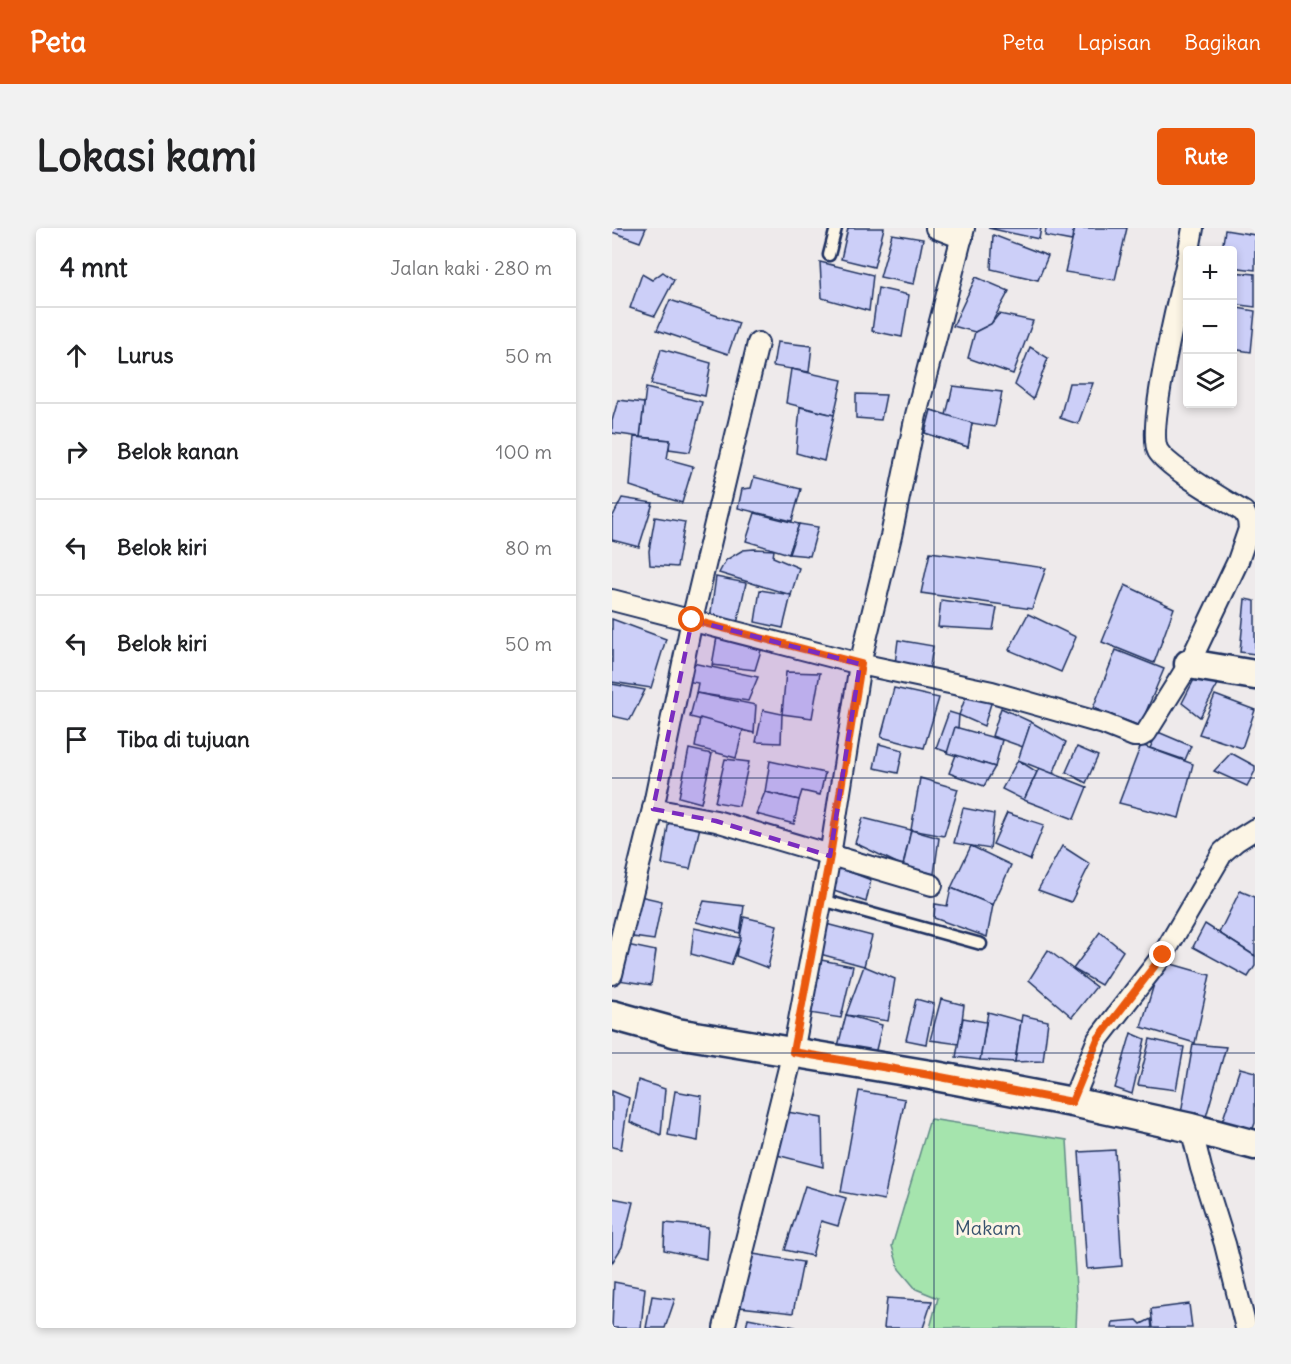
<!DOCTYPE html>
<html lang="id">
<meta charset="utf-8">
<style>
body{margin:0;font-family:Delius,sans-serif;background:#f2f2f2;color:#202124}
.controls{position:absolute;right:18px;top:18px;display:grid;overflow:hidden;border-radius:6px;box-shadow:0 3px 9px #0003}
.controls button{width:54px;height:54px;display:grid;place-items:center;padding:0;border:0;border-bottom:2px solid #e0e0e0;background:#fff;color:#202124;font:30px sans-serif}
.stop{position:absolute;width:18px;height:18px;margin:-14px;border:4px solid #ea580c;border-radius:50%;background:#fff}
.stop.end{background:#ea580c;border-color:#fff;box-shadow:0 2px 6px #0008}
.list{margin:0;padding:0;list-style:none}
h2{display:flex;justify-content:space-between;align-items:center;height:78px;margin:0;padding:0 24px;font-size:26px}
h2 small{font-size:20px;font-weight:400;color:#757577}
.list li{display:grid;grid-template-columns:39px 1fr auto;gap:18px;align-items:center;box-sizing:border-box;height:96px;padding:0 24px;border-top:2px solid #e0e0e0}
.list b{display:block;font-size:22px;white-space:nowrap}
.list em{font-size:20px;font-style:normal;color:#757577}
.icon{flex:none;width:33px;height:33px;fill:none;stroke:currentColor;stroke-width:2;stroke-linecap:round;stroke-linejoin:round}
.map{position:relative;flex:none;width:643px;height:1100px;overflow:hidden;border-radius:6px}
header{display:flex;align-items:center;gap:36px;box-sizing:border-box;height:84px;padding:0 30px;background:#ea580c;color:#fff}
header strong{font-size:28px}
nav{display:flex;gap:33px;margin-inline-start:auto;font-size:21px}
.intro{display:flex;align-items:center;justify-content:space-between;box-sizing:border-box;height:144px;padding:0 36px}
h1{margin:0;font-size:42px}
.button{padding:15px 27px;border-radius:6px;background:#ea580c;color:#fff;font-size:21px;font-weight:700}
main{display:flex;gap:36px;padding:0 36px}
aside{flex:1;background:#fff;border-radius:6px;box-shadow:0 3px 9px #0003}
.map>svg:first-child{display:block}
</style>
<header>
<strong>Peta</strong>
<nav><a>Peta</a><a>Lapisan</a><a>Bagikan</a></nav>
</header>
<div class="intro"><h1>Lokasi kami</h1><a class="button">Rute</a></div>
<main>
<aside>
<h2>4 mnt<small>Jalan kaki · 280 m</small></h2>
<ul class="list">
<li><svg class="icon" aria-label="ahead" viewBox="0 0 24 24"><path d="M12 20V5M6 11l6-6 6 6"/></svg><div><b>Lurus</b></div><em>50 m</em></li>
<li><svg class="icon" aria-label="right" viewBox="0 0 24 24"><path d="M7 20v-9h11M14 6l5 5-5 5"/></svg><div><b>Belok kanan</b></div><em>100 m</em></li>
<li><svg class="icon" aria-label="left" viewBox="0 0 24 24"><path d="M17 20v-9H6M10 6l-5 5 5 5"/></svg><div><b>Belok kiri</b></div><em>80 m</em></li>
<li><svg class="icon" aria-label="left" viewBox="0 0 24 24"><path d="M17 20v-9H6M10 6l-5 5 5 5"/></svg><div><b>Belok kiri</b></div><em>50 m</em></li>
<li><svg class="icon" aria-label="arrive" viewBox="0 0 24 24"><path d="M6 21V4h12l-3 4 3 4H6"/></svg><div><b>Tiba di tujuan</b></div></li>
</ul>
</aside>
<div class="map">
<svg width="643" height="1100" viewBox="0 0 643 1100">
<rect width="100%" height="100%" fill="#eeeaeb"/>
<filter id="ink" filterUnits="userSpaceOnUse"><feTurbulence type="fractalNoise" baseFrequency=".0167" numOctaves="2"/><feDisplacementMap in="SourceGraphic" scale="12" xChannelSelector="R" yChannelSelector="G"/><feConvolveMatrix kernelMatrix="1 2 1 2 8 2 1 2 1" color-interpolation-filters="sRGB"/></filter>
<g filter="url(#ink)">
<path fill="#a5e4ad" stroke="#608a86" stroke-width="1.5" d="M318,891L455,912L465,1077L464,1100H318L326,1070L304,1061L287,1041L280,1018Z"/>
<g fill="#cccff8" stroke="#1b2f5e" stroke-width="1.5">
<path d="M0,0H34L28,14L0,4Z"/>
<path d="M236,0H272L262,39L229,31Z"/>
<path d="M376,0H429L427,11Z"/>
<path d="M434,0H461L460,13L433,8Z"/>
<path d="M463,0H515L503,52L453,44Z"/>
<path d="M613,2L643,7V42L620,39V22H610Z"/>
<path d="M280,6L311,11L302,56L268,49Z"/>
<path d="M381,7L436,28L426,52L379,41Z"/>
<path d="M208,34L261,47L257,83L210,70Z"/>
<path d="M51,44L62,52L43,88L18,80L30,46L40,52Z"/>
<path d="M620,44L643,46V79L620,76Z"/>
<path d="M364,49L397,63L379,96L363,104L341,98Z"/>
<path d="M266,60L297,67L290,109L260,103Z"/>
<path d="M58,72L127,95L116,126L45,102Z"/>
<path d="M576,72V105L566,104Z"/>
<path d="M620,79L643,83L639,124L620,121Z"/>
<path d="M387,86L421,93L401,146L356,130L363,104L379,96Z"/>
<path d="M165,114L200,118L197,144L161,138Z"/>
<path d="M418,119L436,130L421,171L403,157Z"/>
<path d="M49,121L99,135L93,168L39,156Z"/>
<path d="M179,141L230,152L222,187L174,175Z"/>
<path d="M457,155H481L466,196L448,190Z"/>
<path d="M341,158L390,164L383,199L360,195L356,219L313,205L319,182L334,187Z"/>
<path d="M34,160L90,174L78,224L57,221L58,212L28,209Z"/>
<path d="M244,166L274,167L269,192L244,190Z"/>
<path d="M6,172L32,175L28,209L0,205V193Z"/>
<path d="M188,179L222,187L212,233L184,225Z"/>
<path d="M319,182L360,195L356,219L313,205Z"/>
<path d="M22,209L58,212L55,231L81,238L70,275L18,258Z"/>
<path d="M142,249L189,261L180,293L126,280L130,261L139,260Z"/>
<path d="M10,270L41,275L27,319L0,312V290Z"/>
<path d="M143,285L187,296L177,326L134,313Z"/>
<path d="M43,289L73,294L65,339L38,337L37,323Z"/>
<path d="M187,296L206,299L198,328L177,326Z"/>
<path d="M142,321L162,322L161,329L187,340L179,367L107,345L114,332L131,322Z"/>
<path d="M318,324L434,340L420,381L309,365Z"/>
<path d="M104,349L134,355L125,396L98,391Z"/>
<path d="M513,357L562,380L542,435L490,414Z"/>
<path d="M148,362L179,367L171,400L143,394Z"/>
<path d="M633,371L643,373V426L628,424Z"/>
<path d="M329,372L385,380L381,402L326,399Z"/>
<path d="M416,386L464,409L449,444L397,422Z"/>
<path d="M0,391L54,411L39,460L0,454Z"/>
<path d="M105,409L150,419L143,442L100,437Z"/>
<path d="M286,412L321,418L317,444L283,436Z"/>
<path d="M504,422L552,441L528,498L481,480Z"/>
<path d="M76,434L146,449L136,473L84,465L86,455L74,453Z"/>
<path d="M587,442L606,456L588,489L570,475Z"/>
<path d="M174,444L208,445L200,490L170,486Z"/>
<path d="M0,456L33,462L18,492L0,488Z"/>
<path d="M282,460L327,470L312,520L269,509Z"/>
<path d="M356,463L381,469L372,498L347,487Z"/>
<path d="M84,465L144,477L142,505L78,489Z"/>
<path d="M603,467L643,482L630,520L587,506Z"/>
<path d="M389,480L419,494L411,519L380,508Z"/>
<path d="M151,482L170,486L169,515L144,514Z"/>
<path d="M337,484L347,487L344,527L324,520Z"/>
<path d="M88,490L131,502L124,530L83,519Z"/>
<path d="M419,494L454,514L441,546L406,532Z"/>
<path d="M343,499L390,512L383,539L335,525Z"/>
<path d="M546,504L579,518L573,532L538,520Z"/>
<path d="M267,516L291,522L286,545L262,540Z"/>
<path d="M529,517L581,536L567,590L507,575Z"/>
<path d="M465,519L486,528L474,555L454,544Z"/>
<path d="M77,521L100,526L89,575L67,569Z"/>
<path d="M619,525L643,538V543L635,558L602,543Z"/>
<path d="M344,527L383,539L372,558L337,545Z"/>
<path d="M113,531L137,534L127,578L103,574Z"/>
<path d="M406,532L425,544L412,572L390,561Z"/>
<path d="M158,533L213,545L208,567L190,563L187,572L153,564Z"/>
<path d="M427,540L475,559L462,591L412,572Z"/>
<path d="M308,550L346,561L332,608L299,602Z"/>
<path d="M153,564L187,572L182,596L144,586Z"/>
<path d="M351,580L382,586L378,621L342,615Z"/>
<path d="M395,585L432,597L418,632L381,616Z"/>
<path d="M251,590L299,602L291,638L243,615Z"/>
<path d="M57,592L88,599L78,641L50,636Z"/>
<path d="M299,602L327,610L322,646L291,638Z"/>
<path d="M359,618L399,637L381,677L339,660Z"/>
<path d="M450,618L478,636L459,674L426,662Z"/>
<path d="M225,639L259,652L254,674L219,662Z"/>
<path d="M339,660L381,677L375,709L322,690L323,676L335,678Z"/>
<path d="M628,663L643,669V728L607,705Z"/>
<path d="M23,667L50,673L42,712L14,708Z"/>
<path d="M92,673L132,678L128,705L84,694Z"/>
<path d="M132,689L165,697L156,740L124,728Z"/>
<path d="M214,696L260,708L252,738L208,726Z"/>
<path d="M593,696L643,728V738L636,749L581,719Z"/>
<path d="M82,700L129,710L119,737L79,726Z"/>
<path d="M488,704L511,723L489,757L461,741Z"/>
<path d="M15,717L44,723L39,757L6,752Z"/>
<path d="M436,722L484,759L460,789L417,752Z"/>
<path d="M209,732L241,738L229,790L197,785Z"/>
<path d="M549,733L598,747L583,815L529,799Z"/>
<path d="M252,738L283,751L276,793L234,787Z"/>
<path d="M304,771L322,776L314,816L294,812Z"/>
<path d="M329,771L352,777L347,816L318,812Z"/>
<path d="M376,784L409,793L403,834L368,832Z"/>
<path d="M234,787L270,797L263,826L226,818Z"/>
<path d="M410,787L436,793L431,833L403,834Z"/>
<path d="M351,790L374,794L368,832L344,829Z"/>
<path d="M519,805L533,811L520,866L503,860Z"/>
<path d="M538,811L572,819L564,862L526,857Z"/>
<path d="M581,816L614,819L594,889L569,885Z"/>
<path d="M628,840L643,844V895L639,906L608,900Z"/>
<path d="M26,852L53,861L49,907L18,894Z"/>
<path d="M0,863L17,870L9,921L0,919Z"/>
<path d="M63,863L90,868L86,913L56,907Z"/>
<path d="M247,863L293,871L272,972L229,964Z"/>
<path d="M175,884L210,890L211,939L161,926Z"/>
<path d="M503,922L510,1038L475,1041L467,924Z"/>
<path d="M193,958L234,970L226,998L209,993L200,1028L173,1022Z"/>
<path d="M0,970L21,974L10,1019L0,1035Z"/>
<path d="M53,995L96,999L94,1031L52,1022Z"/>
<path d="M141,1026L191,1034L181,1085L128,1079Z"/>
<path d="M2,1054L33,1060L29,1100H0Z"/>
<path d="M40,1068L63,1071L53,1100H34Z"/>
<path d="M275,1070L320,1073L311,1100H272Z"/>
<path d="M577,1076L580,1100H541L539,1081Z"/>
<path d="M136,1090L183,1099L182,1100H134Z"/>
<path d="M539,1091L540,1100H500L501,1094L525,1092L529,1096Z"/>
</g>
<g fill="none" stroke-linecap="round" stroke-linejoin="round">
<defs>
<g id="lane">
<path d="M217,27L224,0"/>
<path d="M210,672L369,716"/>
</g>
<g id="street">
<path d="M324,0L350,10"/>
<path d="M577,22L581,0"/>
<path d="M0,372L248,436L380,464L492,496L522,508H529L534,505L577,436L626,333L637,301L636,292L632,284C612,271 557,241 546,223C534,201 569,60 576,29"/>
<path d="M41,581L104,593L320,657"/>
<path d="M0,746L41,581L80,392L146,115"/>
<path d="M460,874L486,811L551,727L611,624L624,613L643,601"/>
<path d="M579,900L589,940L613,1016L634,1100"/>
<path d="M112,1100L181,824L218,628L248,436L279,308L304,187L352,0"/>
</g>
<g id="secondary">
<path d="M577,436L643,447"/>
<path d="M0,787L65,805L318,847L460,874L579,900L643,917"/>
</g>
</defs>
<use href="#lane" stroke="#1b2f5e" stroke-width="15"/>
<use href="#street" stroke="#1b2f5e" stroke-width="24"/>
<use href="#secondary" stroke="#1b2f5e" stroke-width="33"/>
<use href="#lane" stroke="#fcf5e5" stroke-width="10"/>
<use href="#street" stroke="#fcf5e5" stroke-width="20"/>
<use href="#secondary" stroke="#fcf5e5" stroke-width="28"/>
</g>
</g>
<g fill="none" stroke-linecap="round" stroke-linejoin="round" filter="url(#ink)">
<path stroke="#ea580c" stroke-width="8" d="M80,392L249,436L218,628L181,824L318,847L460,874L486,811L551,727"/>
</g>
<path fill="#7b2cbf" fill-opacity="0.2" stroke="#7b2cbf" stroke-width="4.5" stroke-dasharray="12 8" stroke-linejoin="round" d="M80,392L248,436L218,628L104,593L41,581Z"/>
<path fill="none" stroke="#1b2f5e" stroke-width="1.5" stroke-opacity="0.55" d="M322,0V1100M0,275H643M0,550H643M0,825H643"/>
<g text-anchor="middle" dominant-baseline="central" stroke-width="6" stroke-linejoin="round" paint-order="stroke">
<g font-size="20" fill="#37536e" stroke="#fcf5e5">
<text x="376" y="999">Makam</text>
</g>
</g>
</svg>
<div class="controls">
<button>+</button>
<button>−</button>
<button><svg class="icon" aria-label="layers" viewBox="0 0 24 24"><path d="M12 4l9 5-9 5-9-5zM3 14l9 5 9-5"/></svg></button>
</div>
<div class="stop" style="left:80px;top:392px"></div>
<div class="stop end" style="left:551px;top:727px"></div>
</div>
</main>
